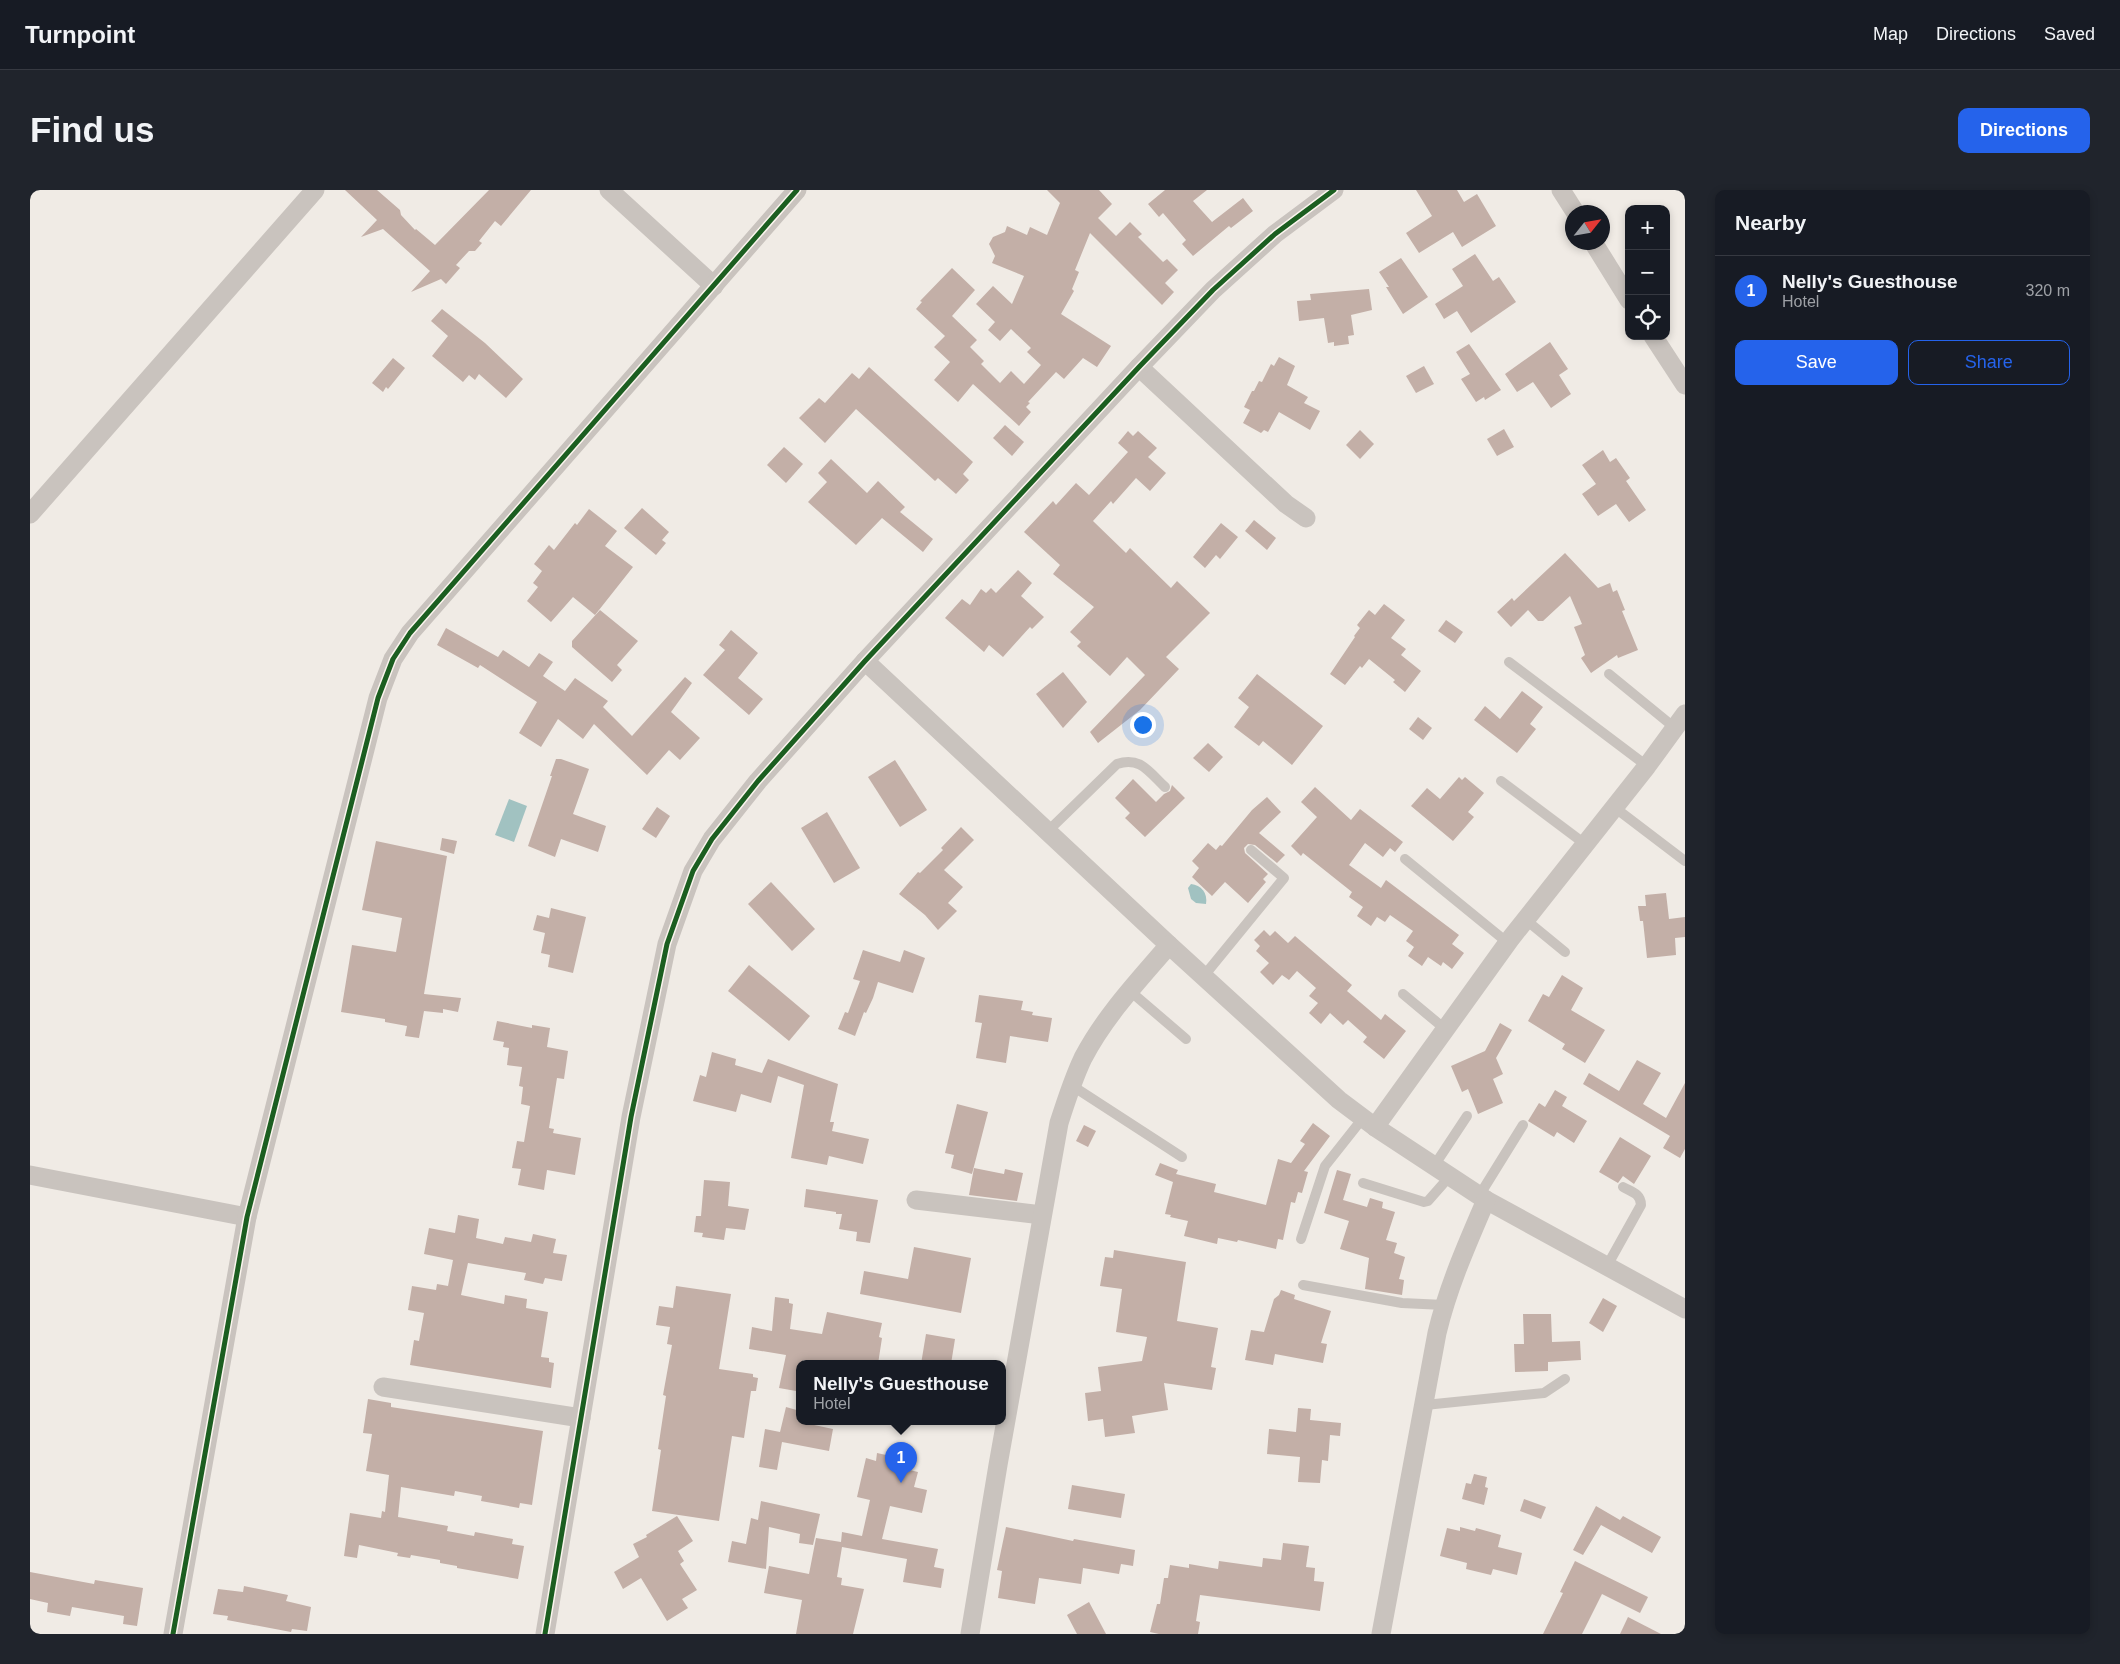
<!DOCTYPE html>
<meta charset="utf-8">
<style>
body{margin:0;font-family:Arial,sans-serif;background:#20242c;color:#f1f3f6}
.controls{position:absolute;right:15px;top:15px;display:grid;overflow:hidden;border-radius:10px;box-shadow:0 2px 8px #0003}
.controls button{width:45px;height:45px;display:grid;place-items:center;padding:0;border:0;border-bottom:1px solid #363941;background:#171b24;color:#f1f3f6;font:25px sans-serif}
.compass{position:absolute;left:1535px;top:15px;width:45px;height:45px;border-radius:50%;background:#171b24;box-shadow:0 2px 8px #0003;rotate:59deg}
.you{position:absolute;left:1112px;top:534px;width:18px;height:18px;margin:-12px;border:4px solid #fff;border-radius:50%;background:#1a73e8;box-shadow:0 0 0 8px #1a73e833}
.badge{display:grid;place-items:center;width:32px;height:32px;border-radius:50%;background:#2563eb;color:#fff;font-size:16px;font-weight:700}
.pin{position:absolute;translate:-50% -41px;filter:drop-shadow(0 1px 2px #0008)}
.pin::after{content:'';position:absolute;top:26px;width:18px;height:15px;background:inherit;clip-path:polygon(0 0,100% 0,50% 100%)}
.popup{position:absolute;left:766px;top:1170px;width:210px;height:65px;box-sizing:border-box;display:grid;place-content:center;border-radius:10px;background:#171b24;filter:drop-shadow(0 1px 4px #0005);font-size:16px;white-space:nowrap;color:#9ea1a6}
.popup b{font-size:19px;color:#f1f3f6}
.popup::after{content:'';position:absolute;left:50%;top:100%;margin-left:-10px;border:10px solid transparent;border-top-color:#171b24}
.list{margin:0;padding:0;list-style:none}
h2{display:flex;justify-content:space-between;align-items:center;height:65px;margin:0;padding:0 20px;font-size:21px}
h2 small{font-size:16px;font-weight:400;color:#9ea1a6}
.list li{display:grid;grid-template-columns:32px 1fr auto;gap:15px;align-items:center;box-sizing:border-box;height:70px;padding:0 20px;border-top:1px solid #363941}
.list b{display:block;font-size:19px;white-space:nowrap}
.list p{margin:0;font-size:16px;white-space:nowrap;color:#9ea1a6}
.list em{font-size:16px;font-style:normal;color:#9ea1a6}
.actions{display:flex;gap:10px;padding:15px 20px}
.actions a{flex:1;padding:11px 0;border:1px solid #2563eb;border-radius:10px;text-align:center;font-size:18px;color:#2563eb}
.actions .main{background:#2563eb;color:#fff}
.icon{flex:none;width:28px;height:28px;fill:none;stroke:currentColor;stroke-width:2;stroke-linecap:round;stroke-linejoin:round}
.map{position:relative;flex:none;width:1655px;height:1444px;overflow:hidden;border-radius:10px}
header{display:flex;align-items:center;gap:30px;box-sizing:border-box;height:70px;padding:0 25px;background:#171b24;border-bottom:1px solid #363941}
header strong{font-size:24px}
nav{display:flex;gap:28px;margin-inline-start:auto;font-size:18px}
.intro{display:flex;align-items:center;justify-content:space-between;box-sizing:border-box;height:120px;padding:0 30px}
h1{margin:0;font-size:35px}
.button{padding:12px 22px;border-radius:10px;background:#2563eb;color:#fff;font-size:18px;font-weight:700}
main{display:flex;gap:30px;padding:0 30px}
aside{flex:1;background:#171b24;border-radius:10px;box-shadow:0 2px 8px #0003}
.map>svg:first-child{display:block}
</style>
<header>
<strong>Turnpoint</strong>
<nav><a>Map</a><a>Directions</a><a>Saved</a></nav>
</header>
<div class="intro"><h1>Find us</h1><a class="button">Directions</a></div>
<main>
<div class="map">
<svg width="1655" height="1444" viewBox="0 0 1655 1444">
<rect width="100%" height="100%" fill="#f0ebe5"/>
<g fill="#a1c2c1">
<path d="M479,609L497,616L484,652L465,645Z"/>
<path d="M1161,694C1171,695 1178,703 1176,714L1166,713L1161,709L1158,698Z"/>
</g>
<g fill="#c3afa7">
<path d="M315,0H347L370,20L371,25L385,40L386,39L405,55L459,0H501L471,36L465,31L449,51L452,53L445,61H439L426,75L430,78L416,94L411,89L381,102L400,81L353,39L331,47L347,30Z"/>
<path d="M1017,0H1069L1082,14L1068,28L1086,46L1100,32L1112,44L1108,47L1133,72L1137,69L1148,80L1135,93L1144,102L1132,115L1060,43L1045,80L1049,82L1042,99L1044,101L1031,124L1081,156L1067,177L1053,168L1034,189L1026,182L998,212L1000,213L996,217L1001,222L989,236L943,194L928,212L904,190L920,172L904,157L915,146L886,119L892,112L890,111L922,78L945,100L922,126L947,150L940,157L954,171L951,174L970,193L981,181L994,194L1011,175L997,162L1001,158L981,139L970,151L958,140L965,132L946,114L963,96L982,114L994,86L962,73L965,66L959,54L963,47L975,42L977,36L997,45L1000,37L1017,45L1030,13Z"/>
<path d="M1135,0H1177L1163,11L1182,32L1213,8L1223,21L1201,38L1199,36L1163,66L1152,54L1156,50L1133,23L1129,27L1118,14Z"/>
<path d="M1386,0H1427L1434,12L1447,4L1466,36L1432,57L1423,42L1389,63L1376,43L1402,26Z"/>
<path d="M1445,64L1463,91L1469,87L1486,112L1441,143L1427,121L1414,129L1405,114L1433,96L1422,79Z"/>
<path d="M1371,68L1398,107L1373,124L1356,97H1359L1349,82Z"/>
<path d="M1339,99L1342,120L1321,125L1324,145L1318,146L1319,154L1304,156V152L1298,153L1294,128L1269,131L1267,111L1281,110L1280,104Z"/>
<path d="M412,119L455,153L493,189L476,208L449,184L445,190L439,185L433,192L402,166L418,146L401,131Z"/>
<path d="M1520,152L1538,179L1529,185L1541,204L1521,218L1503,192L1487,202L1475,184Z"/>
<path d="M1439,154L1471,200L1455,210L1454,207L1446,212L1431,189L1440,184L1426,162Z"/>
<path d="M1249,167L1265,176L1257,195L1278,207L1274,213L1290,221L1280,240L1249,222L1238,242L1234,240L1231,243L1213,233L1220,220L1214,217L1222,201H1224L1229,191L1232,192L1241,174L1244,176Z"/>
<path d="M363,168L375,178L358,199L356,197L353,202L342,193Z"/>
<path d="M1394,176L1404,194L1386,203L1376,186Z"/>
<path d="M839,177L943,272L933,284L939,290L926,304L908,288L905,291L826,219L795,253L769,228L789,208L795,213L822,183L829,189Z"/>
<path d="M975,235L994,252L982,266L963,248Z"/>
<path d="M1474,239L1484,257L1467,266L1457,249Z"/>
<path d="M1330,240L1344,254L1330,269L1316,255Z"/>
<path d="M1098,241L1103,246L1108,241L1127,258L1118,267L1136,283L1120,301L1106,288L1083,314L1081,311L1063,331L1096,363L1100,358L1141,398L1147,391L1180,423L1136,467L1149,479L1110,520L1068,553L1060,542L1115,485L1097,467L1080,486L1047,456L1051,452L1040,442L1064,417L1023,384L1030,375L994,342L1023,311L1026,315L1046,293L1059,305L1098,262L1088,253Z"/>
<path d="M754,257L773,274L756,293L737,275Z"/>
<path d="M1573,260L1580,272L1586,268L1600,288L1596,291L1616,320L1599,332L1586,314L1568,326L1552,304L1566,294L1552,275Z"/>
<path d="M801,269L837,303L848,291L875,317L870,322L903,349L893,362L852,328L826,355L778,312L797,292L788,283Z"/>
<path d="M612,318L639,342L632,350L636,353L626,365L594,338Z"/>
<path d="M559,319L587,341L575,356L603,377L565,425L543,407L521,432L497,411L508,397L503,393L512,381L504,374L519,355L524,360L545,333L547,335Z"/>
<path d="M1224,330L1246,348L1237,360L1215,341Z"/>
<path d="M1191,333L1208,347L1190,369L1186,365L1175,378L1163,367Z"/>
<path d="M1535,363L1568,398L1580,393L1583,402L1587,400L1595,420L1592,421L1608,460L1588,468L1587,465L1561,483L1551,468L1555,465L1544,437L1552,434L1540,406L1513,431H1508L1498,420L1481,437L1467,422L1482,408L1484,411Z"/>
<path d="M988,380L1002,393L991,406L1014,427L1002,439L1000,437L973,467L959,455L954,462L915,428L932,409L940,415L951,399L956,403L961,398L966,403Z"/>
<path d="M1354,414L1375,430L1361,448L1376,459L1371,465L1391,481L1375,502L1363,492L1365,490L1339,469L1332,478L1330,476L1315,495L1300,484L1325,447L1324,446L1330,438L1327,435L1339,420L1345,425Z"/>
<path d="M570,420L608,451L587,475L592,480L582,492L542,457V451Z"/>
<path d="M1416,430L1433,442L1425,453L1408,441Z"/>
<path d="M416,438L468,467L473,460L499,477L509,463L523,472L513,486L535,501L545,488L578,511L573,517L602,546L655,487L662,493L641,522L670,548L650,570L639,560L617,585L564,534L553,549L528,529L511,557L489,543L507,512L450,475L448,478L407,455Z"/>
<path d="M701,440L728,463L708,488L733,509L719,525L673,485L695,460L689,455Z"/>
<path d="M1033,482L1057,512L1033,538L1006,504Z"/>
<path d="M1227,484L1293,536L1262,575L1233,551L1229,556L1204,537L1219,517L1208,508Z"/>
<path d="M1492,501L1513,517L1500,534L1506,539L1487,563L1444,530L1455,516L1470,529Z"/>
<path d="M1388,527L1402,538L1393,550L1379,539Z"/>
<path d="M1178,553L1193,567L1179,582L1163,568Z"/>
<path d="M526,569H531L559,579L543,624L576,636L568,662L531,649L525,667L498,656L522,586H520Z"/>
<path d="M865,570L897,620L870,637L838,587Z"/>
<path d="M1429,587L1432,590L1435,587L1454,603L1438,622L1444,627L1423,651L1381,616L1397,598L1410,609Z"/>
<path d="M1103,589L1126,612L1134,604L1140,601L1142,595L1155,608L1115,647L1095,628L1100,623L1085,608Z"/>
<path d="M1285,597L1321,630L1330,619L1373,652L1365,662L1360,658L1353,667L1335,653L1319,675L1351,698L1356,690L1429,745L1422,754L1434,763L1422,779L1413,772L1411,776L1398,767L1392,776L1378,766L1384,757L1376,751L1383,741L1360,725L1355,732L1347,727L1341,736L1327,726L1333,717L1319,707L1322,702L1273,663L1271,666L1261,656L1287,627L1271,612Z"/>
<path d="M1237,607L1251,622L1229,643L1255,665L1247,673L1225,655L1218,654L1214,658L1215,663L1238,684L1233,689L1236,692L1218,713L1195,692L1182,706L1162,687L1169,678L1162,671L1178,653L1186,660L1190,655L1192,656L1222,620Z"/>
<path d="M627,617L640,626L626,648L612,639Z"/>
<path d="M797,622L830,678L804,693L771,638Z"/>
<path d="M931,637L944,650L914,680L933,697L918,713L927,721L908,740L895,725L869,704L888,682L890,683L913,660L911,658Z"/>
<path d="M412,648L427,651L424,664L410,660Z"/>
<path d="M346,651L417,666L394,804L431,808L428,822L413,819V823L394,821L389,848L375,846L377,836L355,832V829L311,822L322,755L366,762L372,728L332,720Z"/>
<path d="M741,692L785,739L762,761L718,714Z"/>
<path d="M1636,703L1639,729L1655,727V747L1645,748L1646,765L1617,768L1613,731H1610L1608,716H1616L1615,705Z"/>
<path d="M521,718L556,727L543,783L518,777L520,765L511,763L515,743L503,740L507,725L519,728Z"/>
<path d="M1234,740L1240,746L1245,741L1258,753L1265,746L1322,795L1317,801L1351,830L1355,824L1376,841L1354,869L1333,852L1337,847L1318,830L1313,835L1300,823L1291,834L1279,823L1288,813L1279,806L1286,798L1267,781L1259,790L1252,785L1243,795L1230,782L1239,773L1226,761L1230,756L1224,750Z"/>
<path d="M833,760L870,772L874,760L895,768L883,803L848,792L843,808L836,823L834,822L825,846L808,839L815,822L818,823L830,791L823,789Z"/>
<path d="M719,775L780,826L759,851L698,801Z"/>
<path d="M1532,785L1553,798L1541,820L1575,840L1555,873L1532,859L1535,854L1498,831L1513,804L1519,807Z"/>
<path d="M949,805L993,811L991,820L1003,822L1002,825L1022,828L1018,852L980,846L976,873L946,868L952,833L945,832Z"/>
<path d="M467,831L502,838V835L520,838L517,857L538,861L534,889L527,888L519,938L524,939L523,943L551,948L545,985L517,980L514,1000L488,995L491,979L482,978L487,951L494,952L500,916L491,914L493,897L489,896L492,877L477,875L479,858L473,857L474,852L463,850Z"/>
<path d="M1470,833L1482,840L1466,868L1473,884L1463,889L1473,913L1448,924L1438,899L1432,902L1421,876L1455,861Z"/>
<path d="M682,862L706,869L705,875L732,883L738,869L808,894L800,932H804L802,941L839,949L833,974L799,966L797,975L761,968L774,895L748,886L741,913L711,904L706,922L663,911L670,885L676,887Z"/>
<path d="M1607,870L1631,883L1613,914L1636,928L1655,893V959L1650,968L1633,958L1640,946L1553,894L1559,883L1589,901Z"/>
<path d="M1525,900L1537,907L1532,916L1557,931L1544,953L1527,942L1524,947L1498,931L1509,913L1515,917Z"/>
<path d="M927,914L958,922L942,984L921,978L924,965L915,963Z"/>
<path d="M1283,933L1300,946L1274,981L1278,982L1272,1003L1268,1002L1265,1013L1261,1012L1253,1050L1248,1049L1246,1059L1208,1050L1207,1052L1188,1048L1187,1054L1154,1046L1158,1031L1140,1027L1141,1025L1135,1024L1143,992L1125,985L1130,973L1148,980L1146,984L1186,994L1184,1002L1236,1015L1248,969L1261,973L1275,954L1270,951Z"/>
<path d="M1054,935L1066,941L1058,957L1046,951Z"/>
<path d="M1590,947L1621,966L1604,994L1593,986L1588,993L1569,982Z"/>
<path d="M944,978L974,984L975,979L993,983L987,1011L939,1005Z"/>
<path d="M1307,980L1321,984L1313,1010L1337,1017L1340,1008L1353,1012L1352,1018L1365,1022L1356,1050L1367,1053L1364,1063L1375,1067L1369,1089L1374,1090L1372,1105L1335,1099L1339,1068L1310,1059L1319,1031L1294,1023Z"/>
<path d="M674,990L700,992L698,1016L719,1019L715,1040L696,1038L694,1050L672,1047L673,1043L664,1042L666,1026H671Z"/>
<path d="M776,999L848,1010L840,1053L826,1051L827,1042L809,1039L812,1024H806V1022L774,1017Z"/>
<path d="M428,1025L449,1029L446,1048L473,1054L475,1047L501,1052L503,1044L526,1049L523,1063L537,1065L532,1091L515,1088L513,1094L494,1090L496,1083L438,1073L431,1105L474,1114L475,1105L497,1109L496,1118L518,1122L511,1167L519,1168V1172L524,1173L521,1198L380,1175L384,1150L389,1151L394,1123L378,1120L382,1096L406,1100L407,1094L418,1096L423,1070L394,1064L399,1038L425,1043Z"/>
<path d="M884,1057L941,1068L931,1123L830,1104L834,1081L878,1089Z"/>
<path d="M1084,1060L1156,1072L1147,1131L1188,1138L1181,1177L1186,1178L1182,1200L1134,1193L1138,1220L1102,1226L1105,1243L1075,1247L1073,1229L1058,1231L1055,1203L1071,1201L1068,1177L1112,1171L1117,1147L1086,1142L1092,1099L1070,1096L1075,1067L1083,1068Z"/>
<path d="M646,1096L701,1104L689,1179L723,1184V1187L728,1188L726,1201H721L714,1248L702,1246L689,1331L622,1321L631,1260L628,1259L636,1206L633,1205L642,1155L637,1154L640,1137L626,1135L629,1116L643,1118Z"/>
<path d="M1251,1100L1265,1105L1264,1109L1301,1121L1291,1153L1297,1154L1293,1173L1245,1164L1243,1175L1215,1170L1221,1140L1234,1142L1244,1109L1249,1105Z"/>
<path d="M745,1107L759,1109V1113L763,1114L760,1139L792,1144L797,1122L852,1133L849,1147L852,1148L848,1174H805L773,1170L772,1174H770L766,1201L749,1198L756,1165L719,1159L722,1137L742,1141Z"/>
<path d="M1573,1108L1587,1116L1573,1142L1559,1133Z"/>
<path d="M1493,1124H1521L1522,1152L1550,1151L1551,1170L1518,1172V1181L1485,1182L1484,1154H1494Z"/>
<path d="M896,1144L925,1149L921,1174H891Z"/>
<path d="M338,1209L361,1213V1217L513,1241L502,1315L490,1313L489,1318L451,1311L452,1306L425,1301L424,1306L371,1297L368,1327L418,1336L417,1341L444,1346L445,1342L483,1349L482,1354L494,1356L488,1389L427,1378V1376L410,1373V1370L381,1365L380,1368L367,1366L368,1363L329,1355L327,1368L314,1366L320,1323L351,1328L352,1321L355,1322L359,1285L336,1281L342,1244L333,1243Z"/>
<path d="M756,1217L770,1221V1232L803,1239L799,1261L752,1252L747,1280L729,1277L735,1239L750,1242Z"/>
<path d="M1268,1218L1281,1219L1280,1230L1311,1233L1310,1246L1300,1245L1298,1271L1292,1270L1290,1293L1268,1292L1270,1267L1237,1264L1239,1239L1266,1242Z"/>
<path d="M847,1263L865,1267L863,1276L888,1282L884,1297L897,1300L892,1323L860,1316L852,1349L908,1359L904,1377L914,1379L911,1398L873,1392L877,1369L812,1357L807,1387L812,1388L811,1395L834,1399L823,1444H766L772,1410L734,1403L739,1376L779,1384L786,1348L811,1352L812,1342L832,1346L840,1310L827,1307L836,1268L846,1271Z"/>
<path d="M1444,1284L1457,1287L1455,1297L1458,1298L1454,1315L1432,1309L1436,1293L1441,1294Z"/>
<path d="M1042,1295L1095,1304L1091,1328L1038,1319Z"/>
<path d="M1494,1309L1516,1317L1511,1329L1490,1321Z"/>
<path d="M731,1311L790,1324L783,1355L769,1353L770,1344L739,1337L736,1379L698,1372L702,1351L716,1354L721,1328L728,1330Z"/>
<path d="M1566,1316L1590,1330L1593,1326L1631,1347L1622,1363L1571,1335L1553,1365L1543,1360Z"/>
<path d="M647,1326L663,1351L648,1361L654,1371L650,1374L667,1400L652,1409L658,1418L637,1431L611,1388L593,1399L584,1382L609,1367L603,1354L617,1347L616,1345Z"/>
<path d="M976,1337L1043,1351L1044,1349L1105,1360L1103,1376L1091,1374L1089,1384L1053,1378L1051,1394L1009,1388L1005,1414L968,1408L972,1381L967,1380Z"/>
<path d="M1430,1337L1445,1341L1446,1338L1471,1345L1468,1357L1492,1363L1487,1385L1463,1379L1461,1385L1436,1379L1437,1373L1410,1366L1417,1338L1430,1341Z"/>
<path d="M1253,1353L1279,1356L1276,1377L1285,1378L1284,1391L1294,1392L1290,1421L1170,1405L1166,1431L1170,1432L1168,1444H1129L1120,1442L1127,1414H1130L1134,1388H1138L1140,1375L1159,1378V1374L1188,1379L1189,1371L1232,1377L1233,1368L1251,1370Z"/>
<path d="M1545,1371L1618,1407L1610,1423L1572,1404L1552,1444H1513L1533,1403L1530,1402Z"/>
<path d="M0,1382L64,1394L65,1390L113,1398L107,1436L93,1434L94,1426L42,1417L40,1426L17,1422L18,1413L0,1409Z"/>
<path d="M214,1396L258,1405L256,1411L281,1417L277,1441L262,1439L261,1442L197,1430L198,1426L183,1424L188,1399L213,1402Z"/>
<path d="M1059,1412L1076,1444H1047L1037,1425Z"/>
<path d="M1598,1427L1631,1444H1590Z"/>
</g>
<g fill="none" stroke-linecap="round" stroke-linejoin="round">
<g stroke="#c9c3be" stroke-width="10">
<path d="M1479,472L1617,576"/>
<path d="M1579,484L1645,538"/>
<path d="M1471,591L1555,654"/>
<path d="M1584,617L1655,671"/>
<path d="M1018,641L1087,574C1110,566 1119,582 1135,597"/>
<path d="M1375,669L1478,753"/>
<path d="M1496,730L1535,762"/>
<path d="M1173,787L1254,688L1221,660"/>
<path d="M1100,801L1156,849"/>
<path d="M1373,804L1415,839"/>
<path d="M1041,895L1152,967"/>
<path d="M1404,976L1437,926"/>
<path d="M1333,993L1394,1012L1398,1011L1420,986"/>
<path d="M1449,1006L1493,935"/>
<path d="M1271,1049L1295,976L1333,928"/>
<path d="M1577,1076L1611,1015C1611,1004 1602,1002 1593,997"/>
<path d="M1273,1095L1372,1113L1414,1115"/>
<path d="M1395,1215L1514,1203L1535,1189"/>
</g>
<g stroke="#c9c3be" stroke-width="19">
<path d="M579,0L684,96"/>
<path d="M1531,0L1545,22"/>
<path d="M1563,52L1599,110"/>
<path d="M1623,146L1655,195"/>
<path d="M1109,177L1256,314L1276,328"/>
<path d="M0,324L285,0"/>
<path d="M835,471L1139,755L1309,910L1345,937L1456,1010L1655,1119"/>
<path d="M1345,937L1481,748L1617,576L1655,524"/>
<path d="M0,985L217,1027"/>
<path d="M886,1010L1012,1025"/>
<path d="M353,1197L551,1228"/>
<path d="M143,1444L217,1027L348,508L363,469L380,443L767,0"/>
<path d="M515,1444L601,927L637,754L663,681L682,649L728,591L835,471L1109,177L1183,100L1245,44L1304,0"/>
<path d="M940,1444L968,1275L1029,933C1036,911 1043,889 1053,868C1075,826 1108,791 1139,755"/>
<path d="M1351,1444L1407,1143C1418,1097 1437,1054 1456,1010"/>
</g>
<defs>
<g id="cycleway">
<path d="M143,1444L217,1027L348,508L363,469L380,443L767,0"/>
<path d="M515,1444L601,927L637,754L663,681L682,649L728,591L835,471L1109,177L1183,100L1245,44L1304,0"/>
</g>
</defs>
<use href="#cycleway" stroke="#fbf5ee" stroke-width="8"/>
<use href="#cycleway" stroke="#1b5e20" stroke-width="5"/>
</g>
</svg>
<div class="controls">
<button>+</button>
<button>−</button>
<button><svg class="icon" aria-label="locate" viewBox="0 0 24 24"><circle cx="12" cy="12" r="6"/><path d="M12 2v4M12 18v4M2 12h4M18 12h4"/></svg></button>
</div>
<svg class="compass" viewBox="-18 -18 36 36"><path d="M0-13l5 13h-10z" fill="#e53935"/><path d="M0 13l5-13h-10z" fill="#9ea1a6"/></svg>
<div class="you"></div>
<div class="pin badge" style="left:871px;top:1293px">1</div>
<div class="popup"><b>Nelly's Guesthouse</b>Hotel</div>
</div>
<aside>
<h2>Nearby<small></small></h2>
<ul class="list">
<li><span class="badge">1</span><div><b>Nelly's Guesthouse</b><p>Hotel</p></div><em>320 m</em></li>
</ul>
<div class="actions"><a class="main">Save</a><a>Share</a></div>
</aside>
</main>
